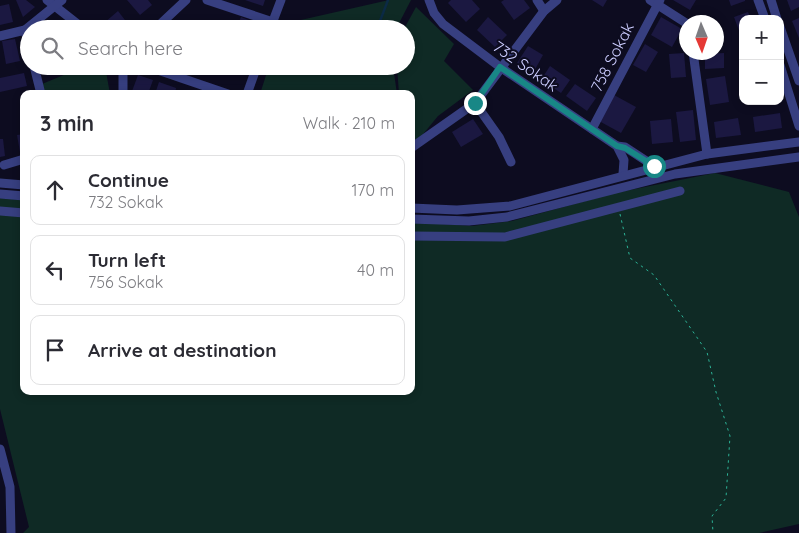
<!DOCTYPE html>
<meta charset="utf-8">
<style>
body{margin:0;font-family:Quicksand,sans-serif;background:#f7f7f7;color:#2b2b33}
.controls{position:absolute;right:15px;top:15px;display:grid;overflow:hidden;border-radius:10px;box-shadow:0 2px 8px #0003}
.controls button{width:45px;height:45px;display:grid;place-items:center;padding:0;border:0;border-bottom:1px solid #e1e1e2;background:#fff;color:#2b2b33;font:25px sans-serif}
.compass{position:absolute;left:679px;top:15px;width:45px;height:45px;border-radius:50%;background:#fff;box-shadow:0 2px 8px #0003;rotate:178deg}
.stop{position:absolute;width:15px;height:15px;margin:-11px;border:4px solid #188786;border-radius:50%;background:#fff}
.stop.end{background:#188786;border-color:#fff;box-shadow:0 1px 5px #0008}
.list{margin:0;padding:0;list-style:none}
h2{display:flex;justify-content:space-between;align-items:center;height:65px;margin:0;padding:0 20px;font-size:21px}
h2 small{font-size:16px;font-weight:400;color:#7c7c81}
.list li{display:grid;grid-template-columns:32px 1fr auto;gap:15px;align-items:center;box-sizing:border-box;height:70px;margin:0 10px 10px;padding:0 10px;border:1px solid #e1e1e2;border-radius:10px}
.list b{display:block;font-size:19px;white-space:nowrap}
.list p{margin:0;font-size:16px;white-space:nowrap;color:#7c7c81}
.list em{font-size:16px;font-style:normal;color:#7c7c81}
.icon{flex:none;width:28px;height:28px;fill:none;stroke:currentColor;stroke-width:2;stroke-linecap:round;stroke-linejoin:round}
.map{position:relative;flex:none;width:799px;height:533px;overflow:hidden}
.search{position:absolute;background:#fff;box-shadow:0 2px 8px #0003;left:20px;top:20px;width:395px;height:55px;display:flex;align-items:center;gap:12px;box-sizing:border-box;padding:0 18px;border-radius:28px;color:#7c7c81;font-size:19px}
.panel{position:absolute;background:#fff;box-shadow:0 2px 8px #0003;left:20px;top:90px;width:395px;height:305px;border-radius:10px}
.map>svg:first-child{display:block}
</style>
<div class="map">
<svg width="799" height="533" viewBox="0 0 799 533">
<rect width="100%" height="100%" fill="#0d0c20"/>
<g fill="#0f2a25">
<path d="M389,0H411L396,29H287L292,22Z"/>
<path d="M416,7L454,44L444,61L473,90L438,116L419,139H411V94H399L397,66H406V29H404Z"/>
<path d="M73,66H105L110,94H46L42,84L71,72Z"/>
<path d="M269,66H393L397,94H260Z"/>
<path d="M715,173L789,192L799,217V524L759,533H23L29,527L0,409V198L24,200V391H411V222L472,226L512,221L615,193Z"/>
</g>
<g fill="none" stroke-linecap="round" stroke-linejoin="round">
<path stroke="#0b2a45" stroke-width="2.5" d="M377,29L388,0"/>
</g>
<g fill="#1b1841">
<path d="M16,0H26L35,7L23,17Z"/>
<path d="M127,0H148L152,5L140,15Z"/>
<path d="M245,0H265L263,6Z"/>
<path d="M451,0H472L480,9L466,22L448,3Z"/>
<path d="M504,0H524L530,8L514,20L501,2Z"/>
<path d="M592,0H607L603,7Z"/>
<path d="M673,0H696L690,10Z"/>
<path d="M729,0H745V1L731,6Z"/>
<path d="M787,0H799V7L791,11Z"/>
<path d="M9,4L13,22L0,25V6Z"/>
<path d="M118,11L128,24L123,29H109L104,23Z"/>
<path d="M748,12L751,19H743V36H741L734,17Z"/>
<path d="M241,17L256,23L254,29H236Z"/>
<path d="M488,17L507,35L495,47L477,30Z"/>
<path d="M661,17L682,29L672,47L651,35Z"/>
<path d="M799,18V38L792,21Z"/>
<path d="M15,39L20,61L6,64L2,41Z"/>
<path d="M645,44L658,52L646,72L633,65Z"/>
<path d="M528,46L543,55L533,73L517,63Z"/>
<path d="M684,53L686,77L671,78L669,54Z"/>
<path d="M724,53V68L705,69V54Z"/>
<path d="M550,66L570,80L561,93L541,80Z"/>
<path d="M24,73L27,86L0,92V78Z"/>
<path d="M138,75L153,80L148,94H131Z"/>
<path d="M725,76L729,102L710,105L706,79Z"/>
<path d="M159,82L176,88L175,94H155Z"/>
<path d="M575,84L596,98L587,111L566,96Z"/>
<path d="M614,95L636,107L621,133L599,121Z"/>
<path d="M693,110L696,140L680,142L676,112Z"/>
<path d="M780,113L782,128L755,132L753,117Z"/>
<path d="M738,118L741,135L716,138L714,122Z"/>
<path d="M473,119L483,134L461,147L452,132Z"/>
<path d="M671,119L673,142L652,144L650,121Z"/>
<path d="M24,134V151L20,152L17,135Z"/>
<path d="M0,139H3L5,156L0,157Z"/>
</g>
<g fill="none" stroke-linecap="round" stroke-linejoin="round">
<path stroke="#2cb397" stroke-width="1" stroke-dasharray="2.5 4" stroke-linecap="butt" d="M620,214L630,258L654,275L707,352L716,392L730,436L726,498L712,516L713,533"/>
<g stroke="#373f80" stroke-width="9">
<path d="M47,0L84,29"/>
<path d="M207,0L273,22"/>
<path d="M429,0L434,13L443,24L500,67L617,146L624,160L623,174"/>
<path d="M537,0L544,11"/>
<path d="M650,0L686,23"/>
<path d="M758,0L765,19"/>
<path d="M771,0L777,19"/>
<path d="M780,27L799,81"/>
<path d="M155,29L186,0"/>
<path d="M270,29L281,0"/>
<path d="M25,30L29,47"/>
<path d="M0,36L25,30L62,0"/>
<path d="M693,52L707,154"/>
<path d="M780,65L799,126"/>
<path d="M34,66L41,94"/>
<path d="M123,66V94"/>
<path d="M146,66L228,94"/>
<path d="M247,94L257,66"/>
<path d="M475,103L499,137L511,162"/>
<path d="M592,129L660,0"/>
<path d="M617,146L625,147L654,166"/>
<path d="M411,148L475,103L544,11L557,0"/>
<path d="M4,165L24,159"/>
<path d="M0,183L24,185"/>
<path d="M0,194L24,196"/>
<path d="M411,208L457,210L510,206L707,154L799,142"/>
<path d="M0,211L24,213"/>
<path d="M411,219L469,221L507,217L675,174L799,157"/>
<path d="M411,236L505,237L680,191"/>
<path d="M0,449L10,487L11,533"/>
</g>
</g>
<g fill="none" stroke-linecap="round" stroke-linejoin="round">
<path stroke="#188786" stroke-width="6" d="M475,103L500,67L617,146L625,148L654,166"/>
</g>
<g text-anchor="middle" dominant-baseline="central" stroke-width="4" stroke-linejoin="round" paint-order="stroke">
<g font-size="16" fill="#cccdff" stroke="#0d0c20">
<text transform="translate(612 57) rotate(-63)">758 Sokak</text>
<text transform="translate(526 66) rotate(35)">732 Sokak</text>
</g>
</g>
</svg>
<div class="controls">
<button>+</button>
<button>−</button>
</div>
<svg class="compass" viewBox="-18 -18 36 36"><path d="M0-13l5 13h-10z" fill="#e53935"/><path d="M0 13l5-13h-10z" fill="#7c7c81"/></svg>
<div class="stop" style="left:654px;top:166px"></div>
<div class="stop end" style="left:475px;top:103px"></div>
<div class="search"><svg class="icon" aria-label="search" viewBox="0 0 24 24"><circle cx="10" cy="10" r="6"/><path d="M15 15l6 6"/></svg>Search here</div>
<section class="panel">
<h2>3 min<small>Walk · 210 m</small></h2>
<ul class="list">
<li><svg class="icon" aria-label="ahead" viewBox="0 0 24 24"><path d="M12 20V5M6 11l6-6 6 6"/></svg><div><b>Continue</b><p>732 Sokak</p></div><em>170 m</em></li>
<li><svg class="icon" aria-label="left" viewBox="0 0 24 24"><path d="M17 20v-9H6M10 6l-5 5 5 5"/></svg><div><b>Turn left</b><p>756 Sokak</p></div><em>40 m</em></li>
<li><svg class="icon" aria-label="arrive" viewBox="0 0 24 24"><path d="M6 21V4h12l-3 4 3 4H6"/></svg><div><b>Arrive at destination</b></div></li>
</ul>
</section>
</div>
